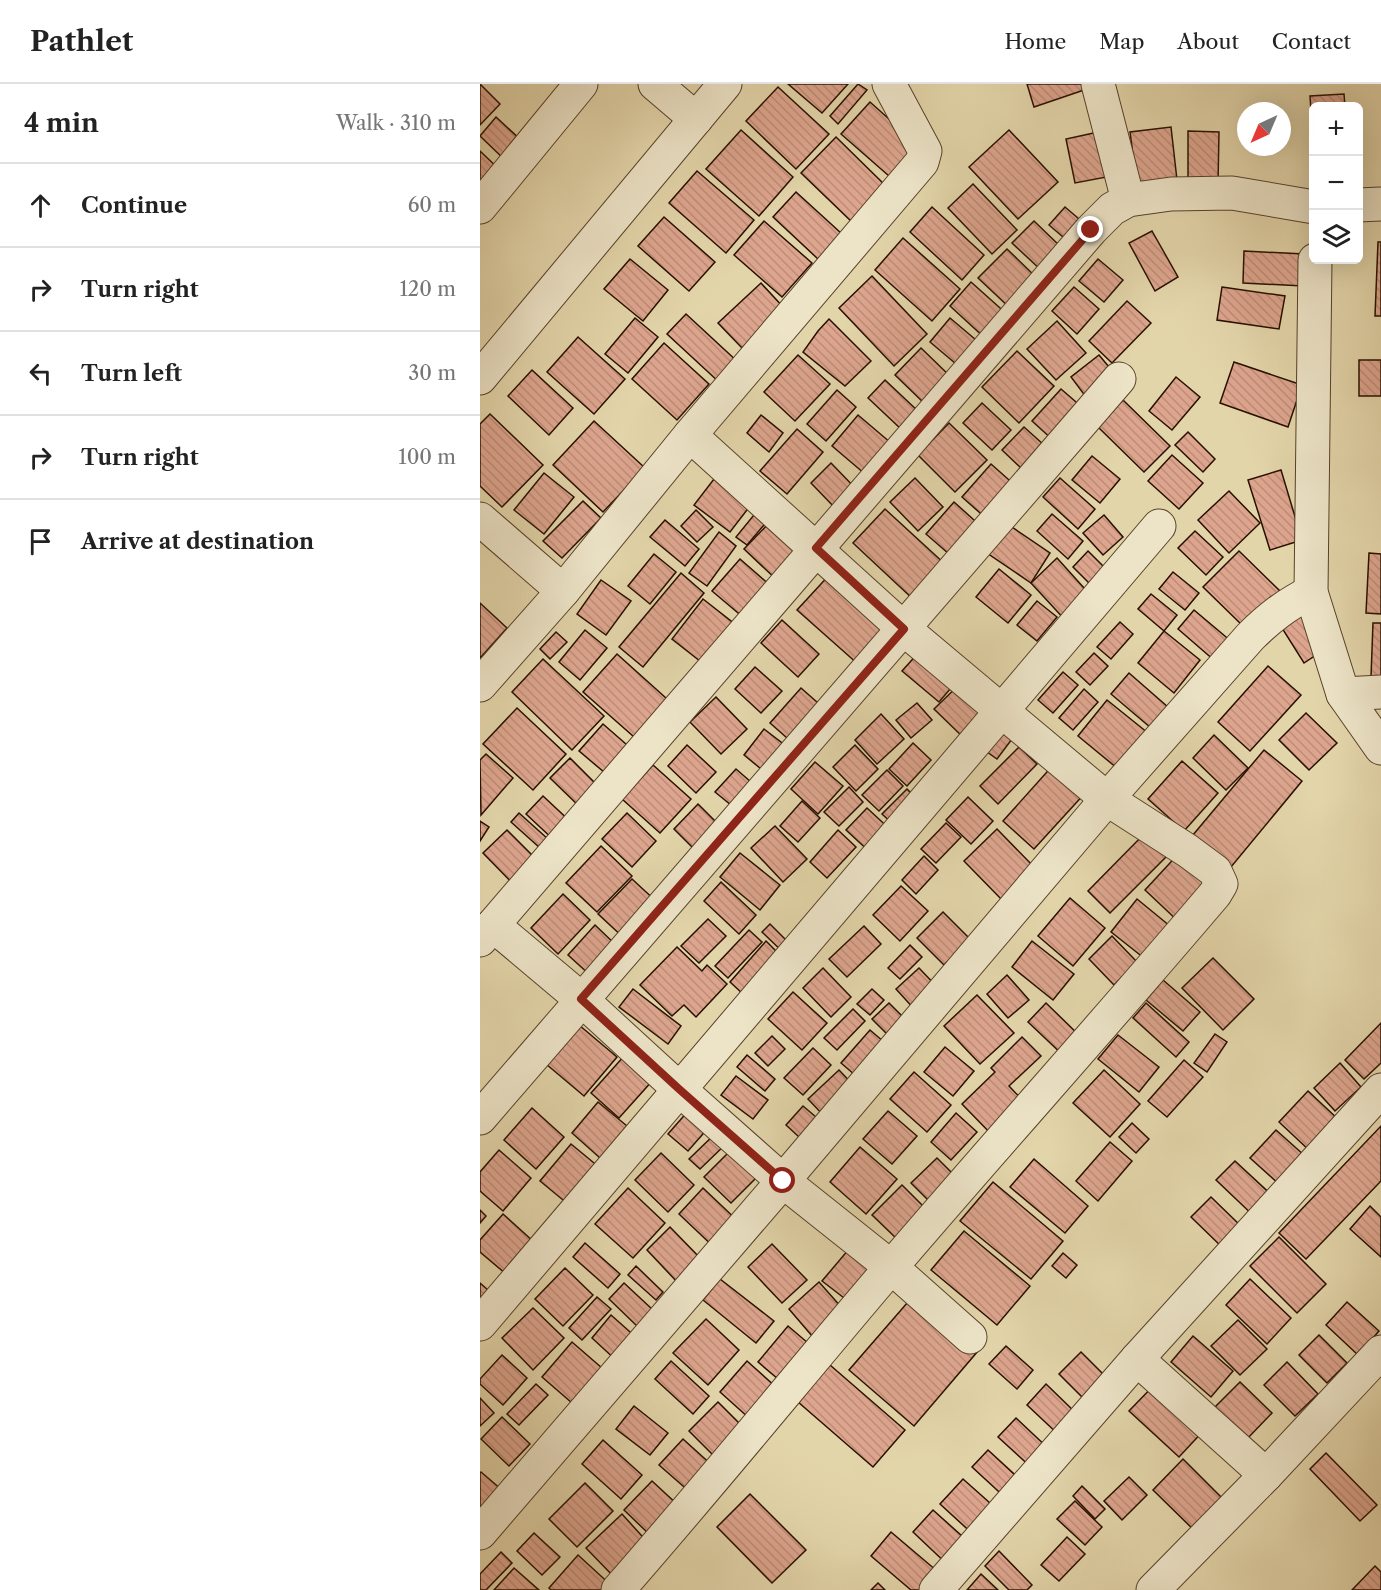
<!DOCTYPE html>
<meta charset="utf-8">
<style>
:root{--surface:#fff;--page:#f6f6f6;--text:#222;--muted:#767676;--line:#e0e0e0}
body{margin:0;font-family:"Libre Caslon Text",serif;background:var(--page);color:var(--text)}
.controls{position:absolute;right:18px;top:18px;display:grid;overflow:hidden;border-radius:9px;box-shadow:0 6px 24px #0002}
.controls button{width:54px;height:54px;display:grid;place-items:center;padding:0;border:0;border-bottom:2px solid var(--line);background:var(--surface);color:var(--text);font:30px sans-serif}
.compass{position:absolute;left:757px;top:18px;width:54px;height:54px;border-radius:50%;background:var(--surface);box-shadow:0 6px 24px #0002;rotate:224deg}
.stop{position:absolute;width:18px;height:18px;margin:-14px;border:4px solid #8f2418;border-radius:50%;background:#fff}
.stop.end{background:#8f2418;border-color:#fff;box-shadow:0 2px 6px #0008}
.list{margin:0;padding:0;list-style:none}
h2{display:flex;justify-content:space-between;align-items:center;height:78px;margin:0;padding:0 24px;font-size:26px}
h2 small{font-size:20px;font-weight:400;color:var(--muted)}
.list li{display:grid;grid-template-columns:39px 1fr auto;gap:18px;align-items:center;box-sizing:border-box;height:84px;padding:0 24px;border-top:2px solid var(--line)}
.list b{display:block;font-size:22px;white-space:nowrap}
.list em{font-size:20px;font-style:normal;color:var(--muted)}
.icon{flex:none;width:33px;height:33px;fill:none;stroke:currentColor;stroke-width:2;stroke-linecap:round;stroke-linejoin:round}
.map{position:relative;flex:none;width:901px;height:1506px;overflow:hidden}
header{display:flex;align-items:center;gap:36px;box-sizing:border-box;height:84px;padding:0 30px;background:var(--surface);border-bottom:2px solid var(--line)}
header strong{font-size:28px}
nav{display:flex;gap:33px;margin-inline-start:auto;font-size:21px}
main{display:flex}
aside{flex:1;background:var(--surface)}
.map>svg:first-child{display:block}
.building{fill:url(#building-back-hatch);stroke:#281000;stroke-width:1.5}
.lines{fill:none;stroke-linecap:round;stroke-linejoin:round}
.minor-casing{stroke:#57412a;stroke-width:35}
.minor{stroke:#ede4c8;stroke-width:33}
.route{stroke:#8f2418;stroke-width:8}
</style>
<header>
<strong>Pathlet</strong>
<nav><a>Home</a><a>Map</a><a>About</a><a>Contact</a></nav>
</header>
<main>
<aside>
<h2>4 min<small>Walk · 310 m</small></h2>
<ul class="list">
<li><svg class="icon" aria-label="ahead" viewBox="0 0 24 24"><path d="M12 20V5M6 11l6-6 6 6"/></svg><div><b>Continue</b></div><em>60 m</em></li>
<li><svg class="icon" aria-label="right" viewBox="0 0 24 24"><path d="M7 20v-9h11M14 6l5 5-5 5"/></svg><div><b>Turn right</b></div><em>120 m</em></li>
<li><svg class="icon" aria-label="left" viewBox="0 0 24 24"><path d="M17 20v-9H6M10 6l-5 5 5 5"/></svg><div><b>Turn left</b></div><em>30 m</em></li>
<li><svg class="icon" aria-label="right" viewBox="0 0 24 24"><path d="M7 20v-9h11M14 6l5 5-5 5"/></svg><div><b>Turn right</b></div><em>100 m</em></li>
<li><svg class="icon" aria-label="arrive" viewBox="0 0 24 24"><path d="M6 21V4h12l-3 4 3 4H6"/></svg><div><b>Arrive at destination</b></div></li>
</ul>
</aside>
<div class="map">
<svg width="901" height="1506" viewBox="0 0 901 1506">
<defs>
<pattern id="building-back-hatch" width="6" height="6" patternUnits="userSpaceOnUse" patternTransform="scale(1.5)"><rect width="6" height="6" fill="#dda58e"/><path d="M-1 5l2 2M0 0l6 6M5-1l2 2" fill="none" stroke="#be8d79"/></pattern>
</defs>
<rect width="100%" height="100%" fill="#e3d5aa"/>
<filter id="stains"><feTurbulence type="fractalNoise" baseFrequency=".00333" numOctaves="4"/><feColorMatrix values="0 0 0 0 .2 0 0 0 0 .09 0 0 0 0 .02 0 0 0 .5 -.17"/></filter>
<radialGradient id="worn" r=".72"><stop offset=".6" stop-color="#630" stop-opacity="0"/><stop offset="1" stop-color="#630" stop-opacity=".3"/></radialGradient>
<g class="building">
<polygon points="0,0 20,20 0,41"/>
<polygon points="308,0 368,0 342,29"/>
<polygon points="378,0 387,6 358,40 350,32"/>
<polygon points="547,0 605,0 607,5 554,23"/>
<polygon points="298,3 349,50 316,85 266,37"/>
<polygon points="864,10 865,22 834,22 834,73 830,12"/>
<polygon points="390,18 437,60 409,92 361,50"/>
<polygon points="16,33 43,58 26,77 0,52"/>
<polygon points="691,43 697,96 657,101 650,48"/>
<polygon points="261,46 313,93 279,132 226,85"/>
<polygon points="529,46 578,98 538,135 489,83"/>
<polygon points="623,47 632,92 595,99 586,55"/>
<polygon points="708,47 739,48 738,100 708,100"/>
<polygon points="356,53 409,105 374,140 321,89"/>
<polygon points="0,67 22,88 0,113"/>
<polygon points="217,87 274,136 246,169 189,119"/>
<polygon points="493,100 537,146 512,170 468,124"/>
<polygon points="316,108 362,150 338,175 293,133"/>
<polygon points="452,123 504,171 482,196 430,148"/>
<polygon points="585,123 605,140 590,159 569,141"/>
<polygon points="184,133 235,178 209,207 158,162"/>
<polygon points="284,137 332,179 302,213 254,171"/>
<polygon points="554,137 583,165 562,187 532,159"/>
<polygon points="672,147 698,193 675,207 649,159"/>
<polygon points="423,154 480,205 452,237 395,186"/>
<polygon points="898,158 901,158 901,232 895,232"/>
<polygon points="527,165 559,196 531,225 498,194"/>
<polygon points="764,167 824,170 823,202 763,199"/>
<polygon points="150,175 188,206 163,237 124,205"/>
<polygon points="618,175 643,196 624,218 599,197"/>
<polygon points="392,192 447,250 414,282 359,224"/>
<polygon points="491,198 529,232 507,256 470,222"/>
<polygon points="281,199 304,224 262,264 238,239"/>
<polygon points="594,203 619,225 597,250 572,227"/>
<polygon points="742,203 805,212 799,245 737,236"/>
<polygon points="647,217 671,239 632,279 609,257"/>
<polygon points="206,230 259,279 240,299 187,250"/>
<polygon points="155,234 178,253 148,289 125,270"/>
<polygon points="470,234 502,261 482,285 450,258"/>
<polygon points="349,235 391,277 365,302 323,268 338,247"/>
<polygon points="577,237 606,269 576,296 547,265"/>
<polygon points="98,253 145,295 114,330 67,288"/>
<polygon points="184,259 229,300 197,336 152,295"/>
<polygon points="441,264 472,294 446,321 415,291"/>
<polygon points="537,267 574,302 539,339 502,303"/>
<polygon points="318,271 350,300 315,337 284,308"/>
<polygon points="619,271 638,294 609,317 591,293"/>
<rect x="879" y="276" width="22" height="36"/>
<polygon points="754,278 822,301 808,343 740,319"/>
<polygon points="52,286 93,324 69,351 28,312"/>
<polygon points="696,293 720,313 692,346 669,327"/>
<polygon points="405,296 439,328 422,346 388,314"/>
<polygon points="581,305 603,324 574,357 552,337"/>
<polygon points="357,306 376,323 346,357 327,340"/>
<polygon points="643,316 690,362 664,388 617,342"/>
<polygon points="502,319 531,346 512,366 483,339"/>
<polygon points="10,330 63,381 22,423 0,402 0,340"/>
<polygon points="281,331 303,349 289,368 267,349"/>
<polygon points="378,331 411,359 385,390 352,362"/>
<polygon points="114,337 165,384 123,428 73,381"/>
<polygon points="469,339 507,376 475,408 438,371"/>
<polygon points="544,343 564,361 542,385 522,366"/>
<polygon points="317,345 343,368 307,410 280,387"/>
<polygon points="708,348 735,375 723,388 695,361"/>
<polygon points="692,371 723,399 699,425 668,397"/>
<polygon points="612,372 640,395 620,419 592,396"/>
<polygon points="351,379 378,407 357,426 331,399"/>
<polygon points="511,380 537,403 508,436 482,413"/>
<polygon points="801,386 822,456 790,466 768,396"/>
<polygon points="64,389 94,413 64,450 34,426"/>
<polygon points="435,394 463,423 438,447 410,418"/>
<polygon points="580,394 615,425 598,445 563,413"/>
<polygon points="234,395 270,422 250,448 214,421"/>
<polygon points="749,407 780,439 749,469 718,436"/>
<polygon points="103,417 121,434 82,474 63,457"/>
<polygon points="474,418 504,445 477,477 446,450"/>
<polygon points="405,425 466,481 434,516 373,459"/>
<polygon points="216,426 233,443 217,458 201,442"/>
<polygon points="278,426 289,435 267,461 256,453"/>
<polygon points="572,430 603,457 588,475 557,447"/>
<polygon points="624,431 643,453 623,471 603,449"/>
<polygon points="185,436 219,465 205,482 170,453"/>
<polygon points="290,438 324,472 299,498 264,465"/>
<polygon points="526,439 570,469 551,499 507,469"/>
<polygon points="715,447 743,473 726,491 698,464"/>
<polygon points="239,448 256,462 227,502 209,489"/>
<polygon points="608,467 630,489 615,505 593,483"/>
<polygon points="759,467 800,507 764,543 723,503"/>
<polygon points="889,469 901,470 901,530 886,529"/>
<polygon points="174,470 196,488 170,520 148,502"/>
<polygon points="577,474 613,514 587,538 551,499"/>
<polygon points="260,475 291,502 264,534 232,507"/>
<polygon points="519,485 551,511 528,539 496,513"/>
<polygon points="352,488 413,543 379,581 317,526"/>
<polygon points="693,488 719,509 705,526 679,505"/>
<polygon points="201,489 224,509 163,583 139,563"/>
<polygon points="121,496 151,517 126,551 97,530"/>
<polygon points="671,510 697,531 684,547 658,525"/>
<polygon points="223,515 256,541 225,581 192,555"/>
<polygon points="557,517 577,533 557,557 537,541"/>
<polygon points="0,519 27,544 0,574"/>
<polygon points="714,526 752,558 735,577 698,545"/>
<polygon points="823,531 845,565 824,579 802,544"/>
<polygon points="302,536 339,570 318,593 281,559"/>
<polygon points="640,538 653,550 631,575 617,563"/>
<polygon points="893,539 901,539 901,593 891,593"/>
<polygon points="105,546 127,564 100,596 79,578"/>
<polygon points="684,547 720,576 694,609 658,579"/>
<polygon points="76,548 87,558 70,575 60,565"/>
<polygon points="440,567 476,598 459,618 422,587"/>
<polygon points="614,569 628,582 610,601 596,588"/>
<polygon points="137,570 196,623 162,660 103,608"/>
<polygon points="63,575 124,632 92,666 32,608"/>
<polygon points="788,582 821,611 770,667 738,638"/>
<polygon points="275,583 302,607 281,629 255,605"/>
<polygon points="583,588 598,601 573,629 558,616"/>
<polygon points="649,589 688,623 671,644 631,610"/>
<polygon points="483,597 515,630 487,657 454,625"/>
<polygon points="321,604 346,626 315,661 290,639"/>
<polygon points="604,605 618,618 593,646 579,634"/>
<polygon points="236,613 267,645 241,670 210,638"/>
<polygon points="627,616 673,653 643,689 598,652"/>
<polygon points="437,619 452,636 431,654 416,636"/>
<polygon points="37,624 86,670 53,706 3,660"/>
<polygon points="826,629 857,659 829,686 799,656"/>
<polygon points="401,630 424,655 397,680 375,656"/>
<polygon points="523,636 538,647 517,675 503,665"/>
<polygon points="123,640 154,667 131,694 99,667"/>
<polygon points="284,645 306,662 286,689 264,671"/>
<polygon points="734,651 768,684 746,706 713,674"/>
<polygon points="433,659 451,676 427,702 409,685"/>
<polygon points="207,661 236,688 216,709 188,682"/>
<polygon points="375,661 398,685 376,707 353,683"/>
<polygon points="539,663 557,680 518,720 500,702"/>
<polygon points="784,666 822,697 751,783 713,751"/>
<polygon points="6,670 33,694 1,731 0,676"/>
<polygon points="90,674 121,705 102,725 70,694"/>
<polygon points="702,677 738,709 704,747 668,715"/>
<polygon points="335,678 363,702 338,730 311,705"/>
<polygon points="575,679 606,708 554,765 523,737"/>
<polygon points="173,681 211,715 180,749 142,715"/>
<polygon points="256,685 271,698 251,721 235,708"/>
<polygon points="407,686 423,702 399,727 382,711"/>
<polygon points="369,703 383,718 359,742 344,728"/>
<polygon points="427,705 439,717 415,742 402,730"/>
<polygon points="63,712 93,740 76,758 46,730"/>
<polygon points="488,713 513,737 491,760 466,736"/>
<polygon points="322,717 340,734 318,758 300,742"/>
<polygon points="218,720 238,740 213,764 194,745"/>
<polygon points="387,724 414,749 393,771 366,746"/>
<polygon points="39,729 78,764 70,773 31,738"/>
<polygon points="147,729 176,757 152,783 122,755"/>
<polygon points="0,737 9,743 0,757"/>
<polygon points="466,739 481,753 456,779 441,765"/>
<polygon points="295,742 327,775 303,798 271,764"/>
<polygon points="517,745 555,784 522,816 484,777"/>
<polygon points="27,746 61,780 37,804 3,769"/>
<polygon points="358,746 376,763 347,794 330,778"/>
<polygon points="666,748 688,771 630,829 608,807"/>
<polygon points="121,762 152,792 117,828 86,799"/>
<polygon points="701,767 736,801 700,839 665,806"/>
<polygon points="260,769 300,801 280,826 240,793"/>
<polygon points="444,772 458,786 436,810 422,796"/>
<polygon points="152,795 178,819 145,855 118,830"/>
<polygon points="241,798 276,831 259,850 224,817"/>
<polygon points="421,802 448,827 420,857 393,831"/>
<polygon points="83,810 110,836 78,870 51,844"/>
<polygon points="590,814 625,844 593,882 558,852"/>
<polygon points="657,815 690,842 664,874 631,848"/>
<polygon points="463,828 490,855 464,881 437,854"/>
<polygon points="228,835 246,852 219,879 201,862"/>
<polygon points="290,840 314,864 307,872 282,848"/>
<polygon points="115,841 138,863 111,892 88,871"/>
<polygon points="384,842 401,860 367,893 349,875"/>
<polygon points="269,846 282,858 248,894 235,882"/>
<polygon points="632,852 657,878 634,901 609,875"/>
<polygon points="286,857 299,870 263,910 250,898"/>
<polygon points="552,857 594,890 573,916 532,883"/>
<polygon points="430,861 442,873 420,895 408,884"/>
<polygon points="197,863 222,887 227,881 247,900 216,933 204,921 192,932 160,901"/>
<polygon points="733,874 774,915 743,946 702,904"/>
<polygon points="343,884 371,913 351,933 323,904"/>
<polygon points="439,884 459,905 436,927 416,905"/>
<polygon points="527,891 549,916 528,934 507,910"/>
<polygon points="683,896 720,928 703,947 666,916"/>
<polygon points="153,905 201,942 188,960 139,923"/>
<polygon points="392,905 404,916 390,931 377,920"/>
<polygon points="313,908 347,939 322,966 288,935"/>
<polygon points="497,911 534,949 500,980 464,942"/>
<polygon points="409,919 433,943 416,959 392,935"/>
<polygon points="566,919 604,956 586,974 548,938"/>
<polygon points="666,919 709,958 696,973 653,934"/>
<polygon points="373,925 385,937 357,966 344,954"/>
<polygon points="901,939 901,979 884,995 865,976"/>
<polygon points="99,941 137,973 104,1012 66,980"/>
<polygon points="390,946 404,958 375,991 361,979"/>
<polygon points="735,950 747,958 727,988 714,979"/>
<polygon points="638,951 679,983 659,1008 618,975"/>
<polygon points="292,952 305,965 288,982 275,969"/>
<polygon points="542,953 561,972 529,1002 547,1021 514,1053 482,1020 515,988 511,984"/>
<polygon points="465,963 494,987 473,1012 444,988"/>
<polygon points="333,964 351,981 323,1011 304,994"/>
<polygon points="145,971 173,996 139,1034 111,1009"/>
<polygon points="267,971 295,995 285,1007 257,983"/>
<polygon points="704,976 723,993 687,1033 668,1017"/>
<polygon points="860,979 881,1003 855,1027 834,1004"/>
<polygon points="359,986 376,1004 345,1033 328,1015"/>
<polygon points="624,986 660,1020 630,1053 593,1019"/>
<polygon points="434,988 471,1021 447,1048 410,1015"/>
<polygon points="256,992 288,1016 273,1035 241,1011"/>
<polygon points="828,1007 860,1037 831,1068 799,1038"/>
<polygon points="118,1018 147,1042 120,1074 92,1049"/>
<polygon points="323,1022 336,1033 319,1053 306,1041"/>
<polygon points="52,1024 84,1053 56,1085 24,1056"/>
<polygon points="209,1026 229,1043 208,1067 188,1050"/>
<polygon points="408,1027 437,1052 412,1080 383,1055"/>
<polygon points="476,1029 497,1048 471,1076 451,1058"/>
<polygon points="652,1039 669,1055 656,1069 639,1053"/>
<polygon points="901,1042 901,1097 826,1175 799,1149"/>
<polygon points="796,1046 825,1072 799,1100 770,1074"/>
<polygon points="238,1047 248,1058 220,1085 209,1075"/>
<polygon points="630,1058 652,1077 618,1117 596,1097"/>
<polygon points="91,1060 125,1088 94,1125 60,1097"/>
<polygon points="254,1063 281,1089 251,1119 224,1093"/>
<polygon points="380,1063 417,1095 386,1130 350,1098"/>
<polygon points="19,1066 51,1094 23,1127 0,1107 0,1088"/>
<polygon points="181,1069 214,1101 188,1128 155,1096"/>
<polygon points="457,1074 476,1093 451,1119 431,1099"/>
<polygon points="554,1075 608,1122 585,1149 530,1103"/>
<polygon points="755,1077 797,1116 778,1136 736,1096"/>
<polygon points="513,1098 583,1157 551,1195 480,1137"/>
<polygon points="422,1101 447,1126 418,1156 392,1131"/>
<polygon points="148,1104 185,1139 153,1174 115,1140"/>
<polygon points="223,1104 262,1141 238,1167 199,1130"/>
<polygon points="731,1113 764,1145 745,1166 711,1133"/>
<polygon points="890,1122 901,1133 901,1173 870,1145"/>
<polygon points="0,1126 6,1132 0,1139"/>
<polygon points="23,1130 54,1158 26,1190 0,1168 0,1156"/>
<polygon points="190,1143 223,1177 199,1200 167,1166"/>
<polygon points="484,1147 550,1202 517,1241 451,1186"/>
<polygon points="799,1153 846,1200 817,1229 770,1182"/>
<polygon points="105,1159 140,1190 128,1204 93,1173"/>
<polygon points="292,1160 327,1196 302,1219 268,1183"/>
<polygon points="369,1165 394,1186 368,1217 342,1197"/>
<polygon points="583,1169 597,1181 586,1194 572,1182"/>
<polygon points="156,1182 183,1208 176,1216 148,1191"/>
<polygon points="85,1184 113,1211 83,1242 55,1215"/>
<polygon points="240,1195 294,1237 276,1259 223,1216"/>
<polygon points="770,1195 811,1234 787,1260 746,1221"/>
<polygon points="339,1198 362,1224 332,1252 309,1225"/>
<polygon points="0,1199 8,1206 0,1216"/>
<polygon points="144,1199 173,1226 157,1242 129,1215"/>
<polygon points="434,1211 498,1267 434,1342 369,1286"/>
<polygon points="117,1213 131,1225 102,1256 89,1244"/>
<polygon points="867,1218 899,1247 878,1271 846,1241"/>
<polygon points="53,1224 84,1254 53,1286 22,1254"/>
<polygon points="131,1231 158,1255 138,1278 112,1254"/>
<polygon points="226,1235 259,1266 228,1301 193,1269"/>
<polygon points="758,1236 787,1265 760,1291 731,1262"/>
<polygon points="308,1242 328,1259 298,1295 278,1278"/>
<polygon points="839,1251 867,1279 847,1299 819,1271"/>
<polygon points="713,1252 753,1287 731,1313 691,1278"/>
<polygon points="92,1258 122,1284 92,1319 62,1293"/>
<polygon points="526,1262 553,1286 537,1305 509,1280"/>
<polygon points="601,1268 625,1292 603,1314 579,1290"/>
<polygon points="22,1271 47,1294 23,1321 0,1300 0,1295"/>
<polygon points="191,1277 229,1312 213,1330 175,1295"/>
<polygon points="267,1277 296,1303 269,1334 240,1308"/>
<polygon points="807,1278 838,1310 815,1332 784,1301"/>
<polygon points="350,1281 425,1346 393,1383 318,1318"/>
<polygon points="677,1298 726,1344 699,1373 649,1327"/>
<polygon points="760,1298 792,1329 767,1355 735,1323"/>
<polygon points="56,1300 68,1311 39,1341 27,1330"/>
<polygon points="566,1300 599,1332 580,1352 547,1321"/>
<polygon points="0,1314 14,1329 0,1342"/>
<polygon points="238,1318 263,1343 234,1372 209,1347"/>
<polygon points="154,1322 188,1349 170,1371 136,1345"/>
<polygon points="22,1333 50,1360 29,1382 1,1355"/>
<polygon points="536,1334 570,1366 553,1385 518,1353"/>
<polygon points="203,1355 234,1383 211,1409 179,1381"/>
<polygon points="123,1356 162,1391 141,1415 102,1380"/>
<polygon points="508,1366 546,1401 530,1418 492,1383"/>
<polygon points="846,1369 897,1421 880,1437 830,1385"/>
<polygon points="703,1375 750,1422 720,1452 673,1406"/>
<polygon points="1,1388 22,1406 0,1432 0,1389"/>
<polygon points="649,1393 667,1411 642,1436 624,1417"/>
<polygon points="483,1395 519,1427 496,1453 460,1420"/>
<polygon points="172,1397 199,1422 170,1451 144,1426"/>
<polygon points="105,1399 133,1427 97,1463 69,1435"/>
<polygon points="602,1402 625,1425 615,1435 593,1412"/>
<polygon points="270,1410 326,1466 292,1499 237,1443"/>
<polygon points="595,1417 622,1443 605,1461 577,1435"/>
<polygon points="453,1426 492,1461 471,1484 433,1448"/>
<polygon points="142,1430 170,1461 135,1494 106,1464"/>
<polygon points="411,1448 457,1487 440,1506 431,1506 391,1472"/>
<polygon points="54,1449 80,1473 62,1491 37,1467"/>
<polygon points="587,1453 605,1470 579,1497 561,1481"/>
<polygon points="519,1467 552,1501 547,1506 529,1506 505,1482"/>
<polygon points="21,1468 32,1479 6,1506 0,1506 0,1490"/>
<polygon points="98,1471 133,1503 131,1506 71,1506 69,1504"/>
<polygon points="895,1482 901,1488 901,1506 872,1506"/>
<polygon points="34,1484 59,1506 14,1506"/>
<polygon points="501,1490 518,1506 487,1506"/>
<polygon points="398,1499 405,1506 391,1506"/>
</g>
<g class="lines">
<g class="minor-casing">
<g id="minor">
<polyline points="175,0 216,35"/>
<polyline points="618,0 648,116"/>
<polyline points="878,121 901,120"/>
<polyline points="0,123 101,0"/>
<polyline points="835,176 831,508 863,610 901,664"/>
<polyline points="0,294 245,0"/>
<polyline points="0,435 83,507"/>
<polyline points="0,601 83,507 210,351 442,78 445,67 409,0"/>
<polyline points="863,610 901,608"/>
<polyline points="13,841 101,915 199,1005 303,1097 411,1183 490,1253"/>
<polyline points="0,856 611,146 632,125 648,116 691,110 752,109 834,123"/>
<polyline points="0,1034 639,295"/>
<polyline points="0,1240 679,442"/>
<polyline points="657,1275 786,1391"/>
<path d="M 0,1449 L 303,1097 L 627,715 L 770,553 C 790,533 806,521 831,508"/>
<path d="M 138,1506 C 231,1400 320,1290 412,1182 C 519,1057 629,935 735,810 L 741,800 L 735,787 L 708,767 L 627,715 L 424,545 L 210,351"/>
<polyline points="456,1506 657,1275 901,1006"/>
<polyline points="673,1506 786,1391 901,1268"/>
</g>
</g>
<use href="#minor" class="minor"/>
</g>
<g class="lines">
<polyline class="route" points="303,1097 199,1005 101,915 424,545 336,464 611,146"/>
</g>
<rect width="100%" height="100%" filter="url(#stains)"/>
<rect width="100%" height="100%" fill="url(#worn)"/>
</svg>
<div class="controls">
<button>+</button>
<button>−</button>
<button><svg class="icon" aria-label="layers" viewBox="0 0 24 24"><path d="M12 4l9 5-9 5-9-5zM3 14l9 5 9-5"/></svg></button>
</div>
<svg class="compass" viewBox="-18 -18 36 36"><path d="M0-13l5 13h-10z" fill="#e53935"/><path d="M0 13l5-13h-10z" fill="#767676"/></svg>
<div class="stop" style="left:303px;top:1097px"></div>
<div class="stop end" style="left:611px;top:146px"></div>
</div>
</main>
